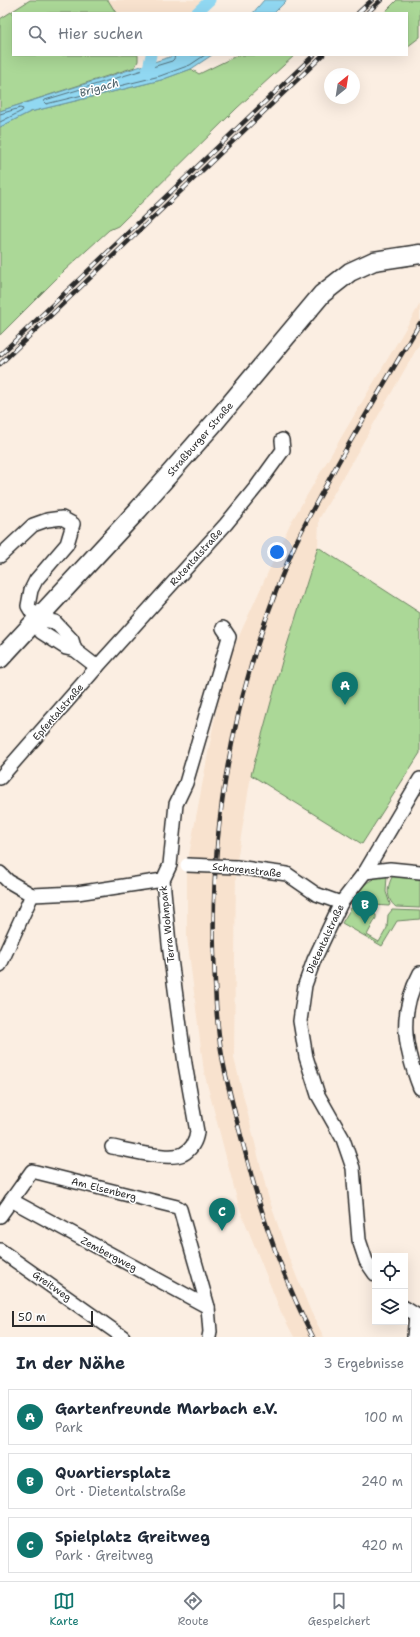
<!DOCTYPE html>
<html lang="de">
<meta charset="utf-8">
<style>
:root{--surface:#fff;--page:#f6f6f7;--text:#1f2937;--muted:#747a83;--line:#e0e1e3;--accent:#0f766e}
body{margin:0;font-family:"Shantell Sans",sans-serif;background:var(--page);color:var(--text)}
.controls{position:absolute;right:12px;bottom:12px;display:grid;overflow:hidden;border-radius:0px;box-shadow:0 4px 16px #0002}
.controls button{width:36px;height:36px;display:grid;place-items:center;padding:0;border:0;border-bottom:1px solid var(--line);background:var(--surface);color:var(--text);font:20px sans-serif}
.compass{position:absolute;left:324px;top:68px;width:36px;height:36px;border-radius:50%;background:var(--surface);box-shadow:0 4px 16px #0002;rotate:30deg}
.scale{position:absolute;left:12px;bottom:10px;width:81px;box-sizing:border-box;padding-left:4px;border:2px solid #2b2b2b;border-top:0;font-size:11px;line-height:14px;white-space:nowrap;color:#2b2b2b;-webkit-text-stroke:3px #fff;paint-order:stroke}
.you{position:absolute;left:277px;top:552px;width:14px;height:14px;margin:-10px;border:3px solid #fff;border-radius:50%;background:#1a73e8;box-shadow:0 0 0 6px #1a73e833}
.badge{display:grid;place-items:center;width:26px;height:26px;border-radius:50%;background:var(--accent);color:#fff;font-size:13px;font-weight:700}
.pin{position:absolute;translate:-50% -33px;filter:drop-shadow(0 1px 2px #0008)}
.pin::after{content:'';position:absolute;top:21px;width:14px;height:12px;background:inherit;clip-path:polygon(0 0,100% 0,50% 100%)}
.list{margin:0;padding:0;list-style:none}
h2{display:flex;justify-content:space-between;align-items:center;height:52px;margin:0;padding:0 16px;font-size:17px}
h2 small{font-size:13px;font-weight:400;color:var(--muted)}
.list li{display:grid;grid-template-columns:26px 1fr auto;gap:12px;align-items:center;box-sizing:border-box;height:56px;margin:0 8px 8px;padding:0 8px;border:1px solid var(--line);border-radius:0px}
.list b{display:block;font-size:15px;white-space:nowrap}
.list p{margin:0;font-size:13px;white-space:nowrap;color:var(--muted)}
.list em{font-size:13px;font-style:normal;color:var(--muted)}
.icon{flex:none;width:22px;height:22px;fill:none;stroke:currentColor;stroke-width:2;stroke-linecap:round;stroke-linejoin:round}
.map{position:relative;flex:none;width:420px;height:1337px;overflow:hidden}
.search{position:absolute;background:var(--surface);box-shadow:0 4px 16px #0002;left:12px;right:12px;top:12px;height:44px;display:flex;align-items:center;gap:10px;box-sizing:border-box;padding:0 14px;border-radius:0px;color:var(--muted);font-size:15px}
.sheet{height:244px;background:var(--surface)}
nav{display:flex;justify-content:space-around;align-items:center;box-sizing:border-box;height:56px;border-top:1px solid var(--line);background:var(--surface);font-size:11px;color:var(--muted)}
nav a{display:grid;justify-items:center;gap:2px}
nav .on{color:var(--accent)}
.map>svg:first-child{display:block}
.built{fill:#f8e2ce}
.green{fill:#abd897;stroke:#6b8261}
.water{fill:#91d8f2;stroke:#6893a2}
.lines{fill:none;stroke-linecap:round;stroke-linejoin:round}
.shore{stroke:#54707b;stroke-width:1}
.canal{stroke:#91d8f2;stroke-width:11}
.minor-casing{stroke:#2b2b2b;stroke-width:16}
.secondary-casing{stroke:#2b2b2b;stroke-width:21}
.minor{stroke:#fff;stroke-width:13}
.secondary{stroke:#fff;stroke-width:18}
.rail-casing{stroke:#2b2b2b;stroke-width:4.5}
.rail{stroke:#fff;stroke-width:3;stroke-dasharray:9;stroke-linecap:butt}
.minor-bridge-casing{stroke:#2b2b2b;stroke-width:16;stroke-linecap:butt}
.minor-bridge{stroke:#fff;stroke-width:13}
.labels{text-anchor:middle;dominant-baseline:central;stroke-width:3;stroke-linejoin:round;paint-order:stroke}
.street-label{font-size:10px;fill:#2b2b2b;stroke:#fff}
.water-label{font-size:11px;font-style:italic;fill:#4a5f67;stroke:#fff}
</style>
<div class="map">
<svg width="420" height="1337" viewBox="0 0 420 1337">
<rect width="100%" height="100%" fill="#fbeee2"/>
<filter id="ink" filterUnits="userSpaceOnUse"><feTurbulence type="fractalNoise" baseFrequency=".025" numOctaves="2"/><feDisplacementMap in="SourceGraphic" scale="8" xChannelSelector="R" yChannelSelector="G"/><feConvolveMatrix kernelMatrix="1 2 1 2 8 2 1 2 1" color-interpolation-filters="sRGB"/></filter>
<g filter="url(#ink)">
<g class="built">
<polygon points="108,0 214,0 200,13 116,13"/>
<polygon points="420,304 420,343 319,519 318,547 283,658 251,775 236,867 234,1058 268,1196 289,1258 311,1312 324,1337 294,1337 281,1312 239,1207 204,1072 187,937 187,865 224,669 290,524"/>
</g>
<g class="green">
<polygon points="30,0 108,0 116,13 13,13 13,55 138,55 138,61 135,67 0,111 0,19"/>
<polygon points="397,0 420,0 420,37 407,47 407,13 384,13"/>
<polygon points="238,55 295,55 237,108 118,226 109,230 65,270 0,335 0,127 30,112 161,80 191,69 199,74"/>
<polygon points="318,547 420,613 420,753 362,844 251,775 283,658"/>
<path d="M 394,874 L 420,878 L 420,908 L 396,907 C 385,899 387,884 394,874 Z"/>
<path d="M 382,875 L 387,875 L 386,892 L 390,904 L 389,906 L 355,904 L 349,900 C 359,888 367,881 382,875 Z"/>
<polygon points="351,908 368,908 367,909 376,915 376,918 367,935 379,942 387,928 388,915 392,910 420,911 420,919 397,921 382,946 342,923"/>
</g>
<g class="water">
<polygon points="264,0 287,0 274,13 253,13"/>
<polygon points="176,55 212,55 191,69 161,80 30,112 0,127 0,111"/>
</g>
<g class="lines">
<g class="shore">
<polyline points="175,55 174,59 172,61 45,100 44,102 46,104 160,76 190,65 205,55"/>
<polyline points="0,114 20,108 23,109 22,111 0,122"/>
</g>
<g class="canal">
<polyline points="196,13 210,0"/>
<polyline points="147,73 151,55"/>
</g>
<g class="minor-casing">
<g id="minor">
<polyline points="0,556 33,525 47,520 62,518 73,524 67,544 36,580 31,590 28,606 36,619 41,632 66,648 75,650 97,667"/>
<polyline points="36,619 55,622 72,640 75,650"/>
<polyline points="0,778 97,667 226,524 257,486 283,450 282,440"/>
<polyline points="236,867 287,874 316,894 341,903"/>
<polyline points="365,872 390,869 420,872"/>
<polyline points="0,873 8,881 32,895 77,893 163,880"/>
<polyline points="0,965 32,895"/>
<path d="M 420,973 C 398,1014 404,1047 420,1088"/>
<path d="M 112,1147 C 128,1150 168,1161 183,1154 C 191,1150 196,1141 197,1132 L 185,1064 L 169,944 L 163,880 L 170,865 L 176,804 L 186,783 L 229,637 L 223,628"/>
<polyline points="11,1200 208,1307"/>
<polyline points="0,1216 32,1171 177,1207 180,1209 208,1307 210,1332 209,1337"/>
<polyline points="0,1250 123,1337"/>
<polyline points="375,1274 366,1261 359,1240 353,1168 343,1139 318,1095 306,1057 300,1021 305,985 314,960 341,903 365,872 420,779"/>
<polyline points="405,1308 416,1315"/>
<polyline points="414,1337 416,1315"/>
</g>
</g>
<g class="secondary-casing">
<polyline id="secondary" points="0,659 138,510 215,422 322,294 350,272 374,261 420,254"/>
</g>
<use href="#minor" class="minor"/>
<use href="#secondary" class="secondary"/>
<g class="rail-casing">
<g id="rail">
<polyline points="358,13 372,0"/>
<polyline points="367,13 381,0"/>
<polyline points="0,355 314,55"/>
<polyline points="0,364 323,55"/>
<path d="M 313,1337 C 283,1278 262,1219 246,1155 C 237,1122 228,1089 222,1056 C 216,1022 215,987 214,953 C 210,814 238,677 293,549 C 306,520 323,491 338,463 C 365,416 392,370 420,323"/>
</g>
</g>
<use href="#rail" class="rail"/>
<g class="minor-bridge-casing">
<polyline id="minor-bridge" points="187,865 236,867"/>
</g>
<use href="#minor-bridge" class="minor-bridge"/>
</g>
</g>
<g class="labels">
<g class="street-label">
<text transform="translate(200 439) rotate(-49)">Straßburger Straße</text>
<text transform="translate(196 557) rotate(-48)">Rutentalstraße</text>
<text transform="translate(58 712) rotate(-49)">Epfentalstraße</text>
<text transform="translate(247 870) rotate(6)">Schorenstraße</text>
<text transform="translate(167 924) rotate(-96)">Terra Wohnpark</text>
<text transform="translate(325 939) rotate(-65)">Dietentalstraße</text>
<text transform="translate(104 1189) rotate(14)">Am Elsenberg</text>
<text transform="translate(109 1254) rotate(28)">Zembergweg</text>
<text transform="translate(52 1286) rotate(35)">Greitweg</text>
</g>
<g class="water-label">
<text transform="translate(99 88) rotate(-16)">Brigach</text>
</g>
</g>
</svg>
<div class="controls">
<button><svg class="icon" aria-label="locate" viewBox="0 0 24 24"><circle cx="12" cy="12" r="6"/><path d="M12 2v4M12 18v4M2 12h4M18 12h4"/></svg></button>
<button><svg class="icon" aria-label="layers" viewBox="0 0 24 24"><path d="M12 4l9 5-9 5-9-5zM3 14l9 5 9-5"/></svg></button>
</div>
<svg class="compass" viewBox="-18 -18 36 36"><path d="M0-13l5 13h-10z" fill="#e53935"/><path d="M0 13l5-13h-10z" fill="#747a83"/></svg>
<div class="scale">50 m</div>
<div class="you"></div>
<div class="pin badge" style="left:345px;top:705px">A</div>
<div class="pin badge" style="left:365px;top:924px">B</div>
<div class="pin badge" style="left:222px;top:1231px">C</div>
<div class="search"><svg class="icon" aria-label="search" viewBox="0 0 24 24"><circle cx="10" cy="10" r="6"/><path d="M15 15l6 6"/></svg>Hier suchen</div>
</div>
<section class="sheet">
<h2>In der Nähe<small>3 Ergebnisse</small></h2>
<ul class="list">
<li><span class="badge">A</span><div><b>Gartenfreunde Marbach e.V.</b><p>Park</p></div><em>100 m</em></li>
<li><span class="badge">B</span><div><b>Quartiersplatz</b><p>Ort · Dietentalstraße</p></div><em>240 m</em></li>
<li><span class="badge">C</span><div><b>Spielplatz Greitweg</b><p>Park · Greitweg</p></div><em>420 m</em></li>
</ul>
</section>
<nav>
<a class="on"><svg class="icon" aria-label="map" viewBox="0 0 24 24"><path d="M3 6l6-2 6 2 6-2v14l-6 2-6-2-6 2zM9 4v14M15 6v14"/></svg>Karte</a>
<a><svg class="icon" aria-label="directions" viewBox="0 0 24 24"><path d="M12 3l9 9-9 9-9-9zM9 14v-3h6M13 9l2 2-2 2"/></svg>Route</a>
<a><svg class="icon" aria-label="saved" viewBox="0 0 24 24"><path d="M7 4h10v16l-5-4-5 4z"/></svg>Gespeichert</a>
</nav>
